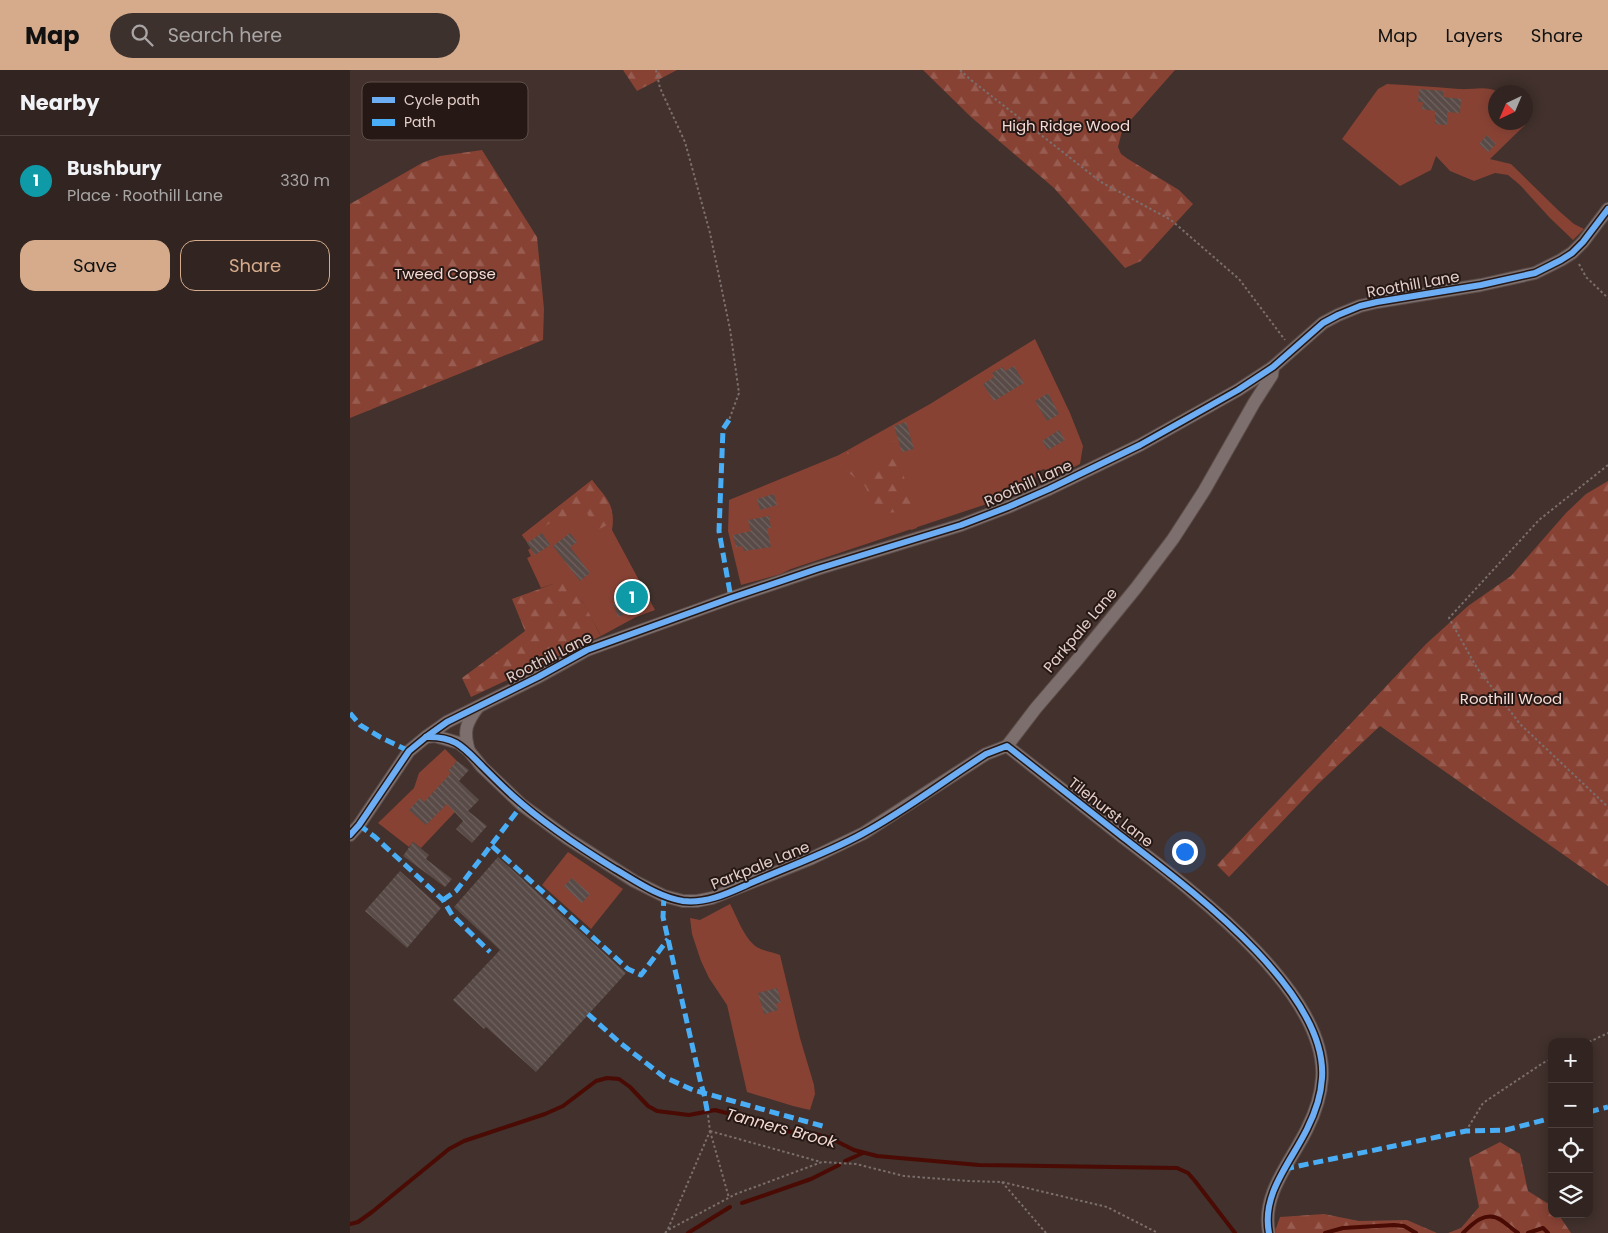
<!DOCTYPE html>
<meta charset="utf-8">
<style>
:root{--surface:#322521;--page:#3d312e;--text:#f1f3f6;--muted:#a8a5a5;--line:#4d423f;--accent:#d6ab8b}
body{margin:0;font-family:Poppins,sans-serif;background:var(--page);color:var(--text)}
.controls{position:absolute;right:15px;bottom:15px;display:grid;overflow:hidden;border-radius:10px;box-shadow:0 2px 12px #0003}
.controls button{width:45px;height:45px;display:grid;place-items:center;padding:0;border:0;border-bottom:1px solid var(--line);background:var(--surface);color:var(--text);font:25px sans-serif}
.compass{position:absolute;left:1138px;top:15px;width:45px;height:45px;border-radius:50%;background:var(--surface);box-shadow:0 2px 12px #0003;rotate:224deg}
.you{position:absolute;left:834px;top:781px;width:18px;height:18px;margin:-12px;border:4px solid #fff;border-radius:50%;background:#1a73e8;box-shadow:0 0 0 8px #1a73e833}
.badge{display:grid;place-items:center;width:32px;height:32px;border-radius:50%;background:var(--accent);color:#fff;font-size:16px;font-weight:700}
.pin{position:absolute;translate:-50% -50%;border:2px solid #fff;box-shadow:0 1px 5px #0006}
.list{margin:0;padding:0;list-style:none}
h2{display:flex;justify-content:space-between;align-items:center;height:65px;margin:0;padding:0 20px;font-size:21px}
h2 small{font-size:16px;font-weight:400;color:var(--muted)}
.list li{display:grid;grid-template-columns:32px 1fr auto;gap:15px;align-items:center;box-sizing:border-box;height:90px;padding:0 20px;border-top:1px solid var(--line)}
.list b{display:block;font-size:19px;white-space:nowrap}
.list p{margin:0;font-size:16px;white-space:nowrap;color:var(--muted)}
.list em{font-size:16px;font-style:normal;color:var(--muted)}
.actions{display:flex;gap:10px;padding:15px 20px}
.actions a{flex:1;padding:11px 0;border:1px solid var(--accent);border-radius:15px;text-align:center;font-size:18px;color:var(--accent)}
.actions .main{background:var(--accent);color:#111}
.icon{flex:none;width:28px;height:28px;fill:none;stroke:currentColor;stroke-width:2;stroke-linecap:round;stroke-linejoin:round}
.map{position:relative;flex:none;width:1258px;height:1163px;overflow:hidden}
header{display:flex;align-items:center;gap:30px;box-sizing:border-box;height:70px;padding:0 25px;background:var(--accent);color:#111}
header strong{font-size:24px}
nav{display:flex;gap:28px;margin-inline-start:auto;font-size:18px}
.search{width:350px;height:45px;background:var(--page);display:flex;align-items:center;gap:12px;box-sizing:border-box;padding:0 18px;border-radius:28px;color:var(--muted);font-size:19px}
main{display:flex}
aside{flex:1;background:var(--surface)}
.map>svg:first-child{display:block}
.green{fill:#874234}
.forest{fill:url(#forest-firs)}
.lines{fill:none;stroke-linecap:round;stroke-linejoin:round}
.stream{stroke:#4a0b04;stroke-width:4}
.building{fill:url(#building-back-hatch)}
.minor-casing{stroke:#5d4d4a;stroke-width:14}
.path{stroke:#7b6e6c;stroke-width:2;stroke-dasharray:2.5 2.5;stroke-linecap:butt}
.minor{stroke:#7d6f6d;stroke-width:12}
.quiet{stroke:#49aef6;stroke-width:5;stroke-dasharray:10 5;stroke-linecap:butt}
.cycleway-casing{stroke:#261815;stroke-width:9}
.cycleway{stroke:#6dadf4;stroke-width:6}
.labels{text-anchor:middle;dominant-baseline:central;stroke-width:4;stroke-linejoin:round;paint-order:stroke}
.park-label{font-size:15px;fill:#f6dbd5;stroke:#261815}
.street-label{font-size:15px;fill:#e4cfca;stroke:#261815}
.water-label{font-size:16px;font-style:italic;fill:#f3d9d2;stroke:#261815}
.key{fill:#261815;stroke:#5f4f4b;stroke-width:1}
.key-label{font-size:14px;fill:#e4cfca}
</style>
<header>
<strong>Map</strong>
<div class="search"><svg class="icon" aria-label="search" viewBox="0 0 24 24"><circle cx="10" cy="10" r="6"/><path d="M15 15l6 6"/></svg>Search here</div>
<nav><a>Map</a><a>Layers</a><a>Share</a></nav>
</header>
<main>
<aside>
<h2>Nearby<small></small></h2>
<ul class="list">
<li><span class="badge" style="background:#0f9aa8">1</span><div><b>Bushbury</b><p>Place · Roothill Lane</p></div><em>330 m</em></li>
</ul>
<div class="actions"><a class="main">Save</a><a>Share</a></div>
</aside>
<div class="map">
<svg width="1258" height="1163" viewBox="0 0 1258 1163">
<defs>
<pattern id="forest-firs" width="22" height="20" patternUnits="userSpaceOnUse" patternTransform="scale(1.25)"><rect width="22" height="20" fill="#874234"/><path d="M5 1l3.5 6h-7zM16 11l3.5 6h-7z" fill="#985c50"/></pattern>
<pattern id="building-back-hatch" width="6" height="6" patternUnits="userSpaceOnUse" patternTransform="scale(1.25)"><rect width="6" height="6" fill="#584a46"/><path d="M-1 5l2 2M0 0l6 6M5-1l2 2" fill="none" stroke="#70635f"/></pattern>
</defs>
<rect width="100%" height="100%" fill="#42312c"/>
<g class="green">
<path d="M 1037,14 C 1061,15 1085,17 1109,19 C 1122,20 1137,15 1148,22 L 1146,22 L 1146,52 L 1173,53 L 1175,55 L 1140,89 L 1161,94 L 1209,141 L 1224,154 L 1234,159 L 1223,170 L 1200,148 L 1170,115 L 1158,105 L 1145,103 L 1124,111 L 1100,101 L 1086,86 L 1081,100 L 1050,116 L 992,69 L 1028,19 Z"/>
<polygon points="685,269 720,343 733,376 730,394 704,407 694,399 686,402 685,416 670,423 441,499 431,504 391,515 378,461 379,430 489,385 580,334"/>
<path d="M 242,410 C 257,430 265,433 262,460 L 305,540 L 286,547 L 251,566 L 232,531 L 203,514 L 191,518 L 177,488 L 181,486 L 178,480 L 181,478 L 172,465 Z"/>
<polygon points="95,679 107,691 99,701 101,703 105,742 71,778 63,772 59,777 28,753 64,718 69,703"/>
<polygon points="218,782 273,819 241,859 192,815"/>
<path d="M 380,834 C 387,847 393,865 404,875 C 411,881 422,882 430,885 L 450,968 L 464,1015 L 465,1024 L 460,1040 L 443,1036 L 397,1022 L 377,935 L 359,908 L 351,891 L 342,864 L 340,848 L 350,850 Z"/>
</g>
<g class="forest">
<polygon points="273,0 327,0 287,21"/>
<polygon points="573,0 825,0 778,53 772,61 768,77 771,84 778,89 829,120 843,134 791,191 775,198 704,118 621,47"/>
<polygon points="132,80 187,167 194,239 193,270 0,348 0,134 72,93 90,86"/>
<polygon points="545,371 567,458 561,460 556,442 527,443 515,416 492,397 489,385 497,381 507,395 521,402 532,392 536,373"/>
<path d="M 242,410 C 257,430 265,433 262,460 L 257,455 L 246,461 L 236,441 L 212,458 L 202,452 L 174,468 L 172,465 Z"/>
<polygon points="1258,411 1258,816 1030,656 967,715 879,807 867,795 1076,574 1118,536 1161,506 1216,443 1236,424"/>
<path d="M 203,514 C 206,514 212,513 215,514 C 230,520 243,552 251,566 L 121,627 L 112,608 L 175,561 L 162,529 Z"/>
<polygon points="1150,1072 1170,1084 1178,1121 1202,1136 1202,1144 1208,1144 1221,1163 1098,1163 1111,1158 1129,1137 1119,1088"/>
<polygon points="974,1144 1009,1151 1057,1150 1087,1163 926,1163 925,1161 930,1147"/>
</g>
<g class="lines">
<g class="stream">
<polyline points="495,1091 513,1083"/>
<polyline points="392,1133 461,1109 489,1095"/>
<polyline points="0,1154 8,1152 22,1142 99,1079 114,1071 195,1044 213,1036 246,1011 257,1008 269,1009 280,1017 298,1036 307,1041 339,1045 365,1040 392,1047 432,1061 461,1063 480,1068 504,1080 527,1086 629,1095 827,1098 838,1103 845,1111 885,1163"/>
<polyline points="338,1163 380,1137"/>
<polyline points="975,1163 993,1158 1044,1155 1054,1156 1066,1163"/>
<path d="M 1113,1163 C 1123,1153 1136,1140 1151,1150 C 1157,1154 1162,1159 1168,1163"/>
<polyline points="1178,1163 1193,1158 1198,1163"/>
</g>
</g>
<g class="building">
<polygon points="1069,19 1094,21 1093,27 1111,29 1110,43 1097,42 1097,55 1085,54 1085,41 1072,39 1073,32 1068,32"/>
<polygon points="1137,65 1146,74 1138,82 1129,74"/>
<polygon points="664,296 674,313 644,331 633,314 644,307 642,303 653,297 655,301"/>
<polygon points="698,323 709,344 697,351 685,331"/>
<polygon points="556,352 564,379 552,382 544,356"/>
<polygon points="709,360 715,370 698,380 692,371"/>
<polygon points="424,424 427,435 410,440 407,429"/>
<polygon points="419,446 421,458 417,458 421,477 394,481 392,476 386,477 383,465 401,461 398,450"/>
<polygon points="192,463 200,475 185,485 177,473"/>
<polygon points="220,463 227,472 220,477 240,503 230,511 203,476"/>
<polygon points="281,509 287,524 290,524 295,536 268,547 263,533 274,528 268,514"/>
<polygon points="107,691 119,700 109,711 129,730 118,741 137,756 122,773 106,759 113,751 97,734 76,755 59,740 70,728 74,732 101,703 98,701"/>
<polygon points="63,772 79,785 76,789 102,809 95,817 53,786"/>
<polygon points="148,787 276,903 186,1002 136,957 134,959 103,930 150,880 104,837"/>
<polygon points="50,801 91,838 57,878 15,841"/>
<polygon points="222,808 240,824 232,833 214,816"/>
<polygon points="427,918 431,932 426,934 428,940 414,944 408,923"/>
</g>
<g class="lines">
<g class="minor-casing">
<g id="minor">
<polyline points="76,667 85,666 109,673 119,681 132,697 172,735 217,768 284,811 314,826 333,831 347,831 362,828 460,789 514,763 636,684 657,676 686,638 728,589 786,518 823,469 854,421 904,333 922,305 923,297"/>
<path d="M 657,676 C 694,705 732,735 770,765 C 833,814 978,919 972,1008 C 971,1026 965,1043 957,1059 C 941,1092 911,1124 919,1163"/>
<path d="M 119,681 C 113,661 116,653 128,637"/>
<polyline points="0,765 9,755 59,681 76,667 97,652 188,607 237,580 381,528 467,499 611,455 658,437 699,419 790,375 888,320 923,297 973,253 988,245 1010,236 1027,232 1131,215 1185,203 1211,190 1222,183 1233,172 1258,139"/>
</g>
</g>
<g class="path">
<polyline points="306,0 310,18 335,72 360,163 380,259 389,323 379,350"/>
<polyline points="610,0 621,10 751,112 821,150 889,209 935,270"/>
<polyline points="1229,194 1236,207 1258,228"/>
<polyline points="1258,395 1189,450 1099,548 1127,598 1170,654 1258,737"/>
<polyline points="1239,972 1258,963"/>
<polyline points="360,1061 471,1092"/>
<polyline points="360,1061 379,1128"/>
<polyline points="1116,1061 1133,1033 1193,993 1202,989"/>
<polyline points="652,1112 696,1163"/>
<polyline points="318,1159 360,1061 358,1045"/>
<polyline points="315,1163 318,1160 386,1124 472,1092 506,1094 554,1106 618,1111 652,1112 757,1137 808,1163"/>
</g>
<use href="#minor" class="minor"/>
<g class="quiet">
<polyline points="379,350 373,359 369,461 381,528"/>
<polyline points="0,643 10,655 30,667 59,681"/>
<polyline points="9,755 25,767 93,830 102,845 140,882"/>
<polyline points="142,776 278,899 291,905 318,869"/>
<polyline points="314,826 313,847 351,1014 354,1024 358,1045"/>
<polyline points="93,830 106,821 172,735"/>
<polyline points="238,944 269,972 314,1007 343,1020 476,1057"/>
<polyline points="1239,1042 1258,1037"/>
<polyline points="934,1099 1116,1061 1156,1060 1202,1048"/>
</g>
<g class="cycleway-casing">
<g id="cycleway">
<path d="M 76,667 C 106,666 114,678 133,697 C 143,707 153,717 163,726 C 194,754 229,777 265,799 C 286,811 308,827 333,831 C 360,834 384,820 408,810 C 443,795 479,782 512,764 C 555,741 595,710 636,684 L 657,676 C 694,705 732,735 770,765 C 833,814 978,919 972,1008 C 971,1026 965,1043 957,1059 C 941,1092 911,1124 919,1163"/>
<polyline points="0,765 9,755 59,681 76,667 97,652 188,607 237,580 381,528 467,499 611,455 658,437 699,419 790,375 888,320 923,297 973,253 988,245 1010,236 1027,232 1131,215 1185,203 1211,190 1222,183 1233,172 1258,139"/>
</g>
</g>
<use href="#cycleway" class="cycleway"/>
</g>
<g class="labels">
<g class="park-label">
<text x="716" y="55">High Ridge Wood</text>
<text x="95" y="203">Tweed Copse</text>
<text x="1161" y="628">Roothill Wood</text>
</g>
<g class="street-label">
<text transform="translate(1063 214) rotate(-10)">Roothill Lane</text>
<text transform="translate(678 413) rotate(-24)">Roothill Lane</text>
<text transform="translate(730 560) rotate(-50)">Parkpale Lane</text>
<text transform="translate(199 587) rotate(-27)">Roothill Lane</text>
<text transform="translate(761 742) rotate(38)">Tilehurst Lane</text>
<text transform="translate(410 795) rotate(-22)">Parkpale Lane</text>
</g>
<g class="water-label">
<text transform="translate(431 1058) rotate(15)">Tanners Brook</text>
</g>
</g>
<rect x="12" y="12" width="166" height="58" rx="8" class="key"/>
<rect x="22" y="27" width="23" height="6" fill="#6dadf4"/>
<rect x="22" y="49" width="23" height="7" fill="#49aef6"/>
<g class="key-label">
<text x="54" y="35">Cycle path</text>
<text x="54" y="57">Path</text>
</g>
</svg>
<div class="controls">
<button>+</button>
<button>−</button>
<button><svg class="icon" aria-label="locate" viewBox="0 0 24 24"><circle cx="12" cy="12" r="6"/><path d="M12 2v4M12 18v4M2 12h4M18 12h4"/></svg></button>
<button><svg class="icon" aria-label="layers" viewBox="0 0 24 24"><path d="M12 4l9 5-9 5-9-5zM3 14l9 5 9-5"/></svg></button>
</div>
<svg class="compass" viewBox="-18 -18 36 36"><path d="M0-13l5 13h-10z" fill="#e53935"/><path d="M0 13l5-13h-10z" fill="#a8a5a5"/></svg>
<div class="you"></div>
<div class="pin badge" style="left:282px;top:527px;background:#0f9aa8">1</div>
</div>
</main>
